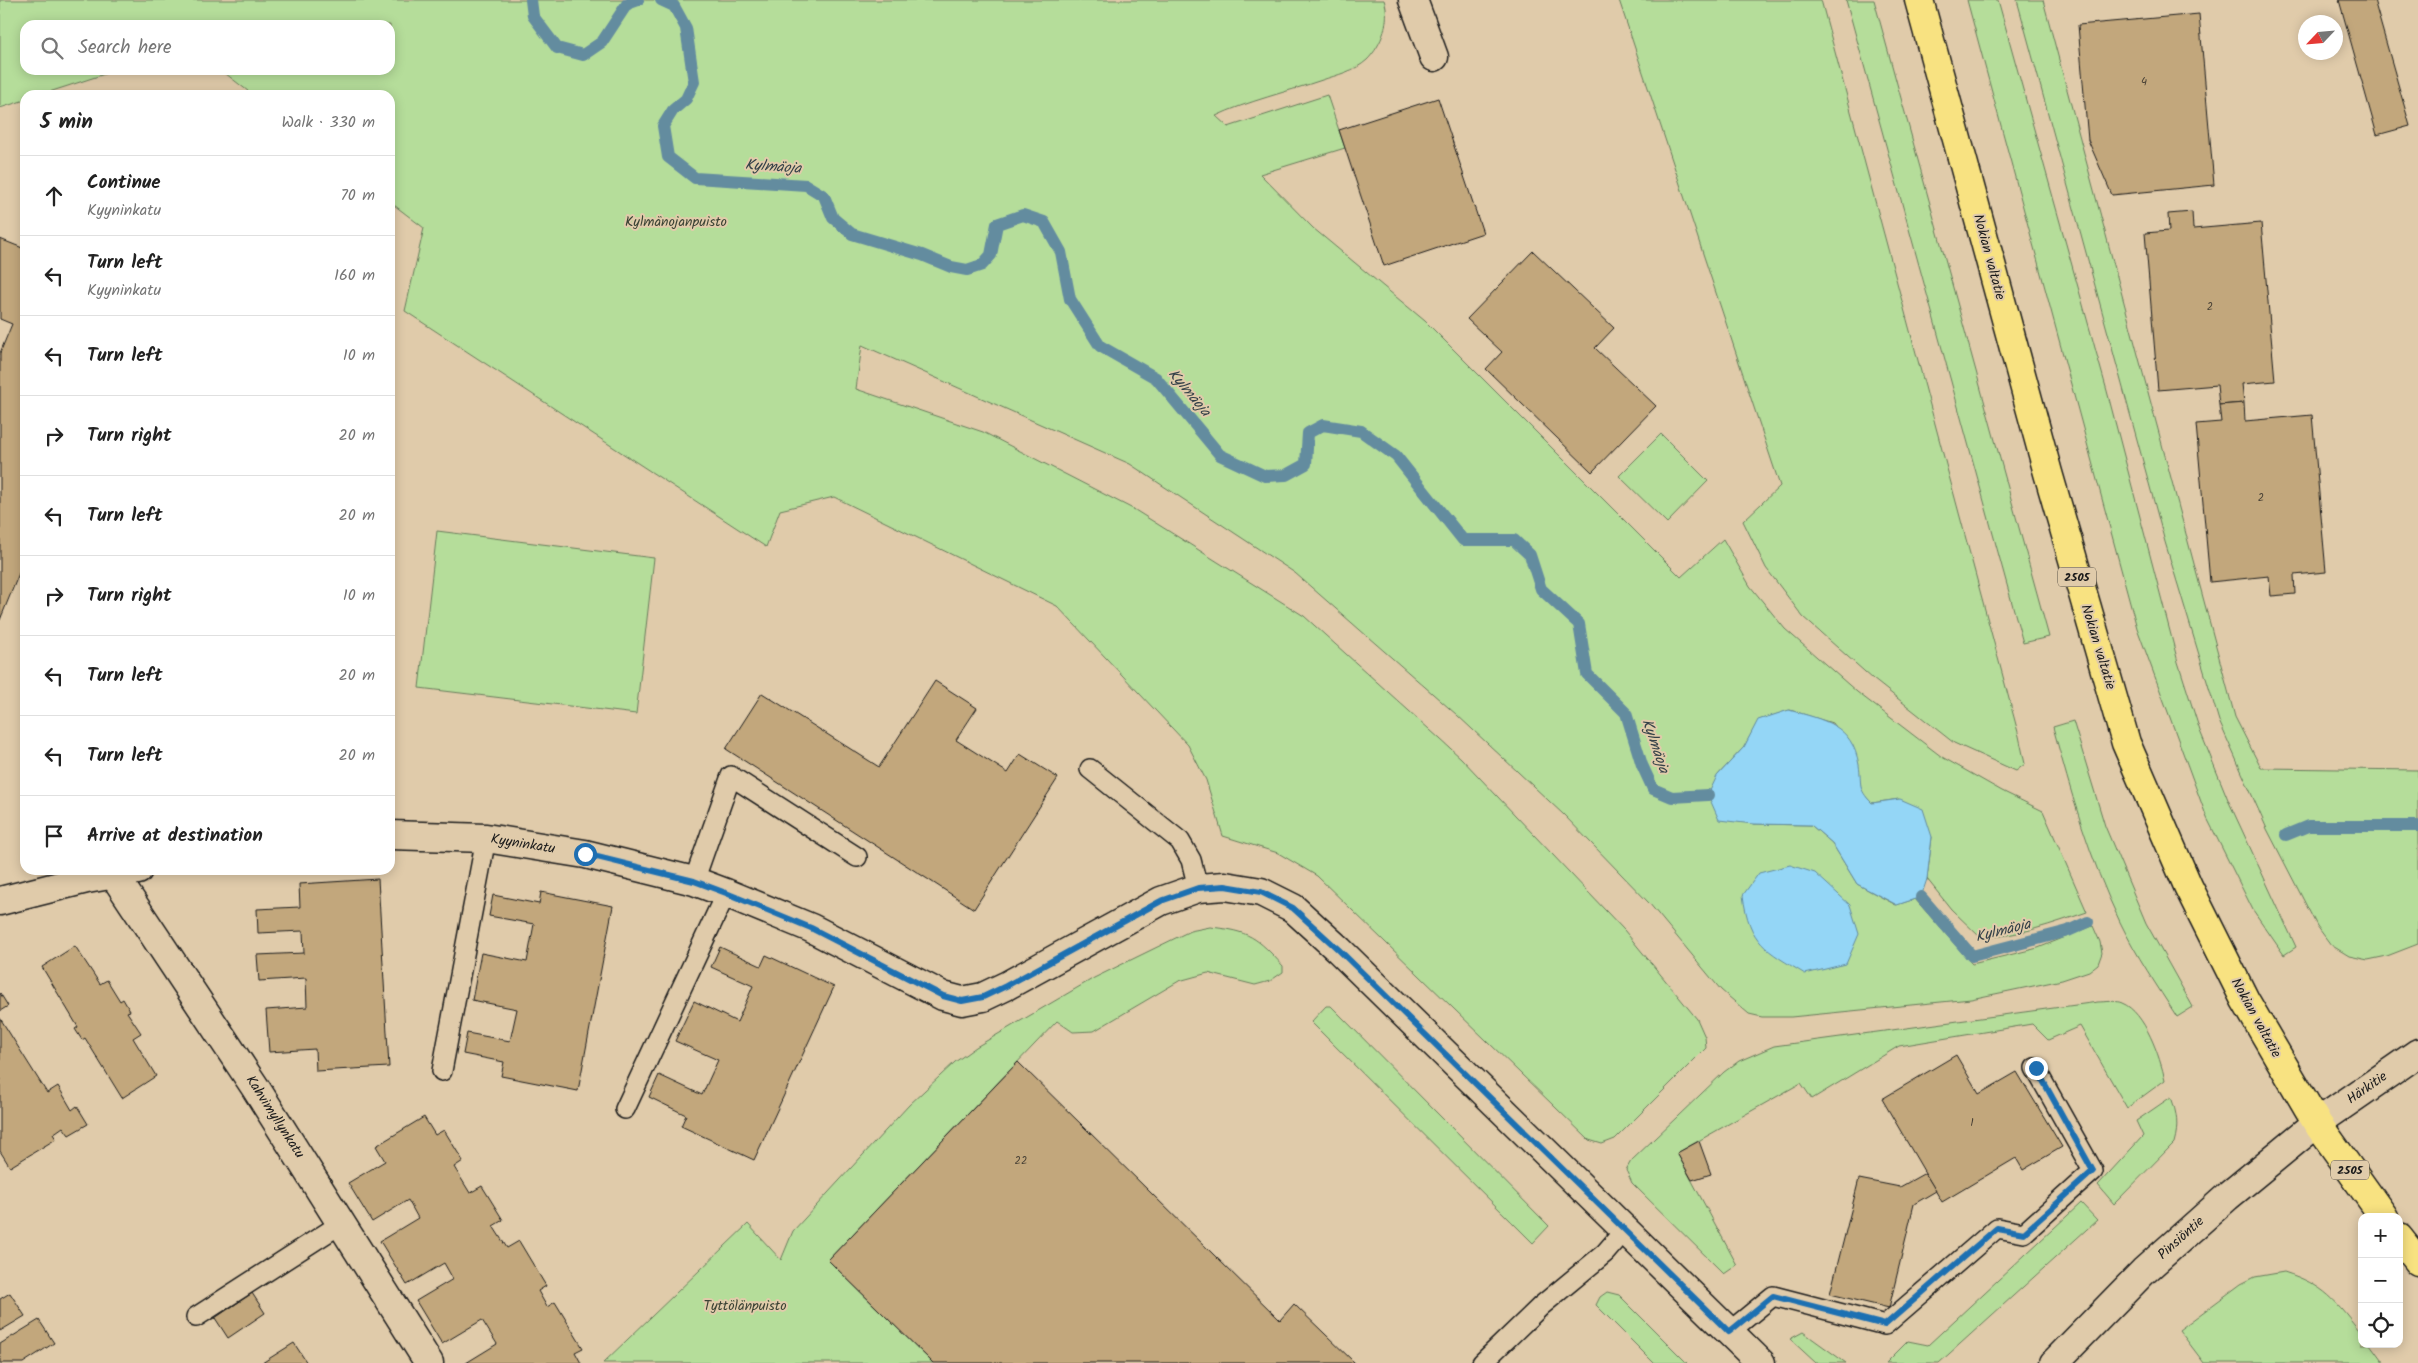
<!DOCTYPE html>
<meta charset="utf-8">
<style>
:root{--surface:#fff;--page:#f2f2f2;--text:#222;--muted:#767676;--line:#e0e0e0}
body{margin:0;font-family:Kalam,sans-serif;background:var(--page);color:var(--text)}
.controls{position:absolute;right:15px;bottom:15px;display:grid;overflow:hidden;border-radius:10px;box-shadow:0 2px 12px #0003}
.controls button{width:45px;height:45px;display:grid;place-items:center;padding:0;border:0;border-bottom:1px solid var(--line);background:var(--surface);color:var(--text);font:25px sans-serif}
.compass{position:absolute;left:2298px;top:15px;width:45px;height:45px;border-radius:50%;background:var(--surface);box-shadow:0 2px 12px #0003;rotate:244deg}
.stop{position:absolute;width:15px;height:15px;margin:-11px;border:4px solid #1f6fb2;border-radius:50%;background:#fff}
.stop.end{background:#1f6fb2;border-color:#fff;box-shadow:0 1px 5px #0008}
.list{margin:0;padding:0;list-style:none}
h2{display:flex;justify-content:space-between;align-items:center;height:65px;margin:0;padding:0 20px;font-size:21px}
h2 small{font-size:16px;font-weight:400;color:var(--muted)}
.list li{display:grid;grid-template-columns:32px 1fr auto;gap:15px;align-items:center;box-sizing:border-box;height:80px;padding:0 20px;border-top:1px solid var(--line)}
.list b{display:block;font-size:19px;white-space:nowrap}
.list p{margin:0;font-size:16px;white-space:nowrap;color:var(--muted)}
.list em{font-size:16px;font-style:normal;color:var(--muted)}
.icon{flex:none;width:28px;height:28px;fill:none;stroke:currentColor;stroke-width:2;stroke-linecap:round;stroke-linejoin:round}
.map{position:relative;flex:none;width:2418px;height:1363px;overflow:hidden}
.search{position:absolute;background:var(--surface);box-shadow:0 2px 12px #0003;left:20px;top:20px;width:375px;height:55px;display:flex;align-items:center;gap:12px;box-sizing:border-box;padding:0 18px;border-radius:15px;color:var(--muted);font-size:19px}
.panel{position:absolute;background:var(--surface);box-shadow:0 2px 12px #0003;left:20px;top:90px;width:375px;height:785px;border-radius:15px}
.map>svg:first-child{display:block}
.green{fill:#b5dd9a;stroke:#687c5b}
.water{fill:#94d6f6;stroke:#648c9f}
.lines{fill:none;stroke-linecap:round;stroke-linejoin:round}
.stream{stroke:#648c9f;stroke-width:12}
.building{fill:#c2a77c;stroke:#1c1c1c}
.service-casing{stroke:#1c1c1c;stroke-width:22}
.minor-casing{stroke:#1c1c1c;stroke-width:31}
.tertiary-casing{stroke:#1c1c1c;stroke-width:31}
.secondary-casing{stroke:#1c1c1c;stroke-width:31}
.primary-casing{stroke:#1c1c1c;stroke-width:31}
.service{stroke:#e0cbaa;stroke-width:19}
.minor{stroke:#e0cbaa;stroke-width:28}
.tertiary{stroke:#e0cbaa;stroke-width:28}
.secondary{stroke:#e0cbaa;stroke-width:28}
.primary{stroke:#f8e281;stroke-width:28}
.route{stroke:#1f6fb2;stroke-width:6}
.labels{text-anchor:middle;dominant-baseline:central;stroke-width:4;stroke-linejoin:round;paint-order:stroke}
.number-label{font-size:11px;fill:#463f34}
.shield{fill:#e0cbaa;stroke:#575047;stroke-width:1}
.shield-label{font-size:12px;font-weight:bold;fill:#1c1c1c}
.park-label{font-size:14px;fill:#3b4335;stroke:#e0cbaa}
.street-label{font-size:14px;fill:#1c1c1c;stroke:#e0cbaa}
.water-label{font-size:15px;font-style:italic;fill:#344148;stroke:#e0cbaa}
</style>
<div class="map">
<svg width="2418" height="1363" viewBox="0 0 2418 1363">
<rect width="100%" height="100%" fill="#e0cbaa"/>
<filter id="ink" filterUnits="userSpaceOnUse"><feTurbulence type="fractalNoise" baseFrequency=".02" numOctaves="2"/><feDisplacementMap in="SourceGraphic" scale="10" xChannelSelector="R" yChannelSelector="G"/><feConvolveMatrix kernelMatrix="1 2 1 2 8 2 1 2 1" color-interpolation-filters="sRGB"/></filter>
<g filter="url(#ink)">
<g class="green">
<path d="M 0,0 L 1384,0 C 1391,20 1382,45 1367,60 C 1355,71 1337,75 1322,80 C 1290,91 1245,102 1216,116 L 1228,127 L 1327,95 L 1345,148 L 1260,174 L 1313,228 L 1425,321 L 1681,577 L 1723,539 L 1750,586 L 1785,629 L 1857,692 L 1942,757 L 2002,791 L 2043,811 L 2087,912 C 2052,924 2019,936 1981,938 L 1951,909 L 1927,879 L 1932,837 L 1899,799 L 1872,803 L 1861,792 L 1858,764 L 1832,723 L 1790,710 L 1759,720 L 1744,747 L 1717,776 L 1753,824 L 1811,825 L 1832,843 L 1857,884 L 1896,905 L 1915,899 L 1972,964 L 2038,948 L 2093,926 L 2100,942 L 2102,953 L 2098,964 L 2089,971 L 2062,980 L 1971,999 L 1791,1017 L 1762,1017 L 1749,1014 L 1721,990 L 1649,903 L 1564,815 L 1457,715 L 1295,573 L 1130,464 L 862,345 L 856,389 L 983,432 L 1135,510 L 1304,616 L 1461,758 L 1624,930 L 1697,1019 L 1705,1037 L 1706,1048 L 1615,1139 L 1602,1144 L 1589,1140 L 1317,876 L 1278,853 L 1223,836 L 1206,780 L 1188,745 L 1057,606 L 834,497 L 780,510 L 766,547 L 405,311 L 424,228 L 390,202 L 390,95 L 253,95 L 221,70 L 390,70 L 390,25 L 25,25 L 25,70 L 117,70 L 40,95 L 25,95 L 25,100 L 0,108 Z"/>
<polygon points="1619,0 1821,0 2019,736 2025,764 2016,771 1954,743 1873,679 1803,617 1766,568 1743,521 1780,486"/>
<polygon points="1846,0 1874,0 2049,637 2023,643"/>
<polygon points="1967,0 1998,0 2107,391 2178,662 2200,731 2229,802 2296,947 2284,955 2253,910 2207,818 2137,628"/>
<polygon points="2017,0 2043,0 2235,717 2261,768 2418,770 2418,944 2387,956 2368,960 2349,956 2331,945 2317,926 2267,829 2219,721 2165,542"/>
<polygon points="1661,434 1708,481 1667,523 1619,476"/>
<polygon points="437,531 654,558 636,714 419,688"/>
<path d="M 2073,721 L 2105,826 L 2146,923 L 2193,1007 L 2177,1017 C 2157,986 2136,955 2120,922 C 2090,860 2071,793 2053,727 Z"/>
<path d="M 1210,927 C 1249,931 1257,937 1283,966 L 1283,972 L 1270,981 L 1255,985 L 1208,973 L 1179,981 L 1094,1031 L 1073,1032 L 1057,1021 L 828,1260 L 933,1363 L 603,1363 L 748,1224 L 781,1260 L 793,1231 L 909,1105 L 955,1062 L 976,1047 L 1094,978 L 1190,931 Z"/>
<path d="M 2098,1002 C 2105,1002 2116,1000 2122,1003 C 2145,1012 2160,1057 2165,1080 L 2127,1108 L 2080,1026 L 2048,1040 L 2032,1024 L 1899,1046 L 1812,1099 L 1801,1083 L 1677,1153 L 1737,1265 L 1724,1274 L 1632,1183 L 1626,1170 L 1631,1161 L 1724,1072 L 1739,1061 L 1774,1046 Z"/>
<polygon points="1326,1006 1331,1006 1549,1226 1533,1243 1311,1022"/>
<path d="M 2171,1097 C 2177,1114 2179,1125 2174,1143 L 2114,1204 L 2098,1185 L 2143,1136 L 2136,1121 Z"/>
<polygon points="2081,1203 2097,1220 1939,1363 1886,1363 1908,1341 1928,1345"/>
<path d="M 2284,1272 C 2325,1285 2336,1301 2362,1334 L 2362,1344 L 2370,1344 L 2384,1363 L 2204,1363 L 2179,1330 L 2241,1284 L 2255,1277 Z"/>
<polygon points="1607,1292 1619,1295 1687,1363 1654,1363 1596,1305 1600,1297"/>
<polygon points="1803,1332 1846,1363 1816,1363 1790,1339"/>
</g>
<g class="water">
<path d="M 1789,710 C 1824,720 1852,724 1859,765 C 1862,785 1857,788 1872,803 L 1900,799 L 1923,809 L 1932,837 L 1927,879 L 1921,897 L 1897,905 L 1857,884 L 1832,843 L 1811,825 L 1753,824 L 1719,820 L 1708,795 L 1717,776 L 1744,747 L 1758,720 Z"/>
<path d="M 1790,865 L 1815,873 L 1850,905 L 1859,934 L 1846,964 L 1805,974 C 1766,950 1749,944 1743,895 L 1759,873 Z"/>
</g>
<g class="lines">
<g class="stream">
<polyline points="531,0 533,16 557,48 583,55 602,42 627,4 638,0"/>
<polyline points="661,0 674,6 686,28 694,82 686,99 673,110 663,126 668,157 695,178 806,185 824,196 833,218 852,234 922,255 951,267 967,270 982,265 991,255 997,224 1023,215 1044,222 1061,252 1070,299 1100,346 1156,378 1220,455 1265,476 1286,475 1306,464 1308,433 1323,425 1361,431 1396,456 1463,540 1514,540 1530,555 1541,589 1579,624 1587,674 1626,713 1642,765 1653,789 1672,797 1708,795"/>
<polyline points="2286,835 2308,826 2418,826"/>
<polyline points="1921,897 1972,956 2068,931 2088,922"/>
</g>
</g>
<g class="building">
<polygon points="2339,0 2374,0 2410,126 2377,135"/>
<polygon points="2199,14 2214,185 2112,195 2088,140 2078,25"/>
<polygon points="1438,98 1483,233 1384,266 1339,130"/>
<polygon points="2192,212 2193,229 2261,223 2275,381 2242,384 2244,403 2219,405 2217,385 2158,390 2145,233 2169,231 2168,214"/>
<polygon points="0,239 25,249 25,568 22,566 0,620 0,353 12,324 0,319"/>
<polygon points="1533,251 1614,328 1595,348 1656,406 1592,472 1486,369 1502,352 1467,319"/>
<polygon points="2244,403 2245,421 2312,415 2326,572 2294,575 2295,594 2271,596 2269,576 2210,582 2196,424 2221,422 2219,405"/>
<polygon points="935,681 977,708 956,740 1008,773 1020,754 1058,778 974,909 726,749 762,693 879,767"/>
<polygon points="378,879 389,1067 316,1071 315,1049 269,1052 266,1010 307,1007 306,978 259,981 257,955 304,953 303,931 258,933 257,909 300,907 299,884"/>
<polygon points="541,892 613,906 578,1091 501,1076 504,1062 463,1054 467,1033 510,1041 517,1009 472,1000 481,953 527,962 534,924 489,916 493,895 539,904"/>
<polygon points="75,946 100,984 107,980 120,1001 123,999 130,1011 127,1012 141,1033 133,1038 156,1076 122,1098 85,1038 82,1040 75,1029 78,1027 42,967"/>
<polygon points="720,947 761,966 766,955 834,987 754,1160 681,1126 686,1115 649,1097 659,1075 702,1095 718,1060 675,1041 694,1001 737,1022 753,986 711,967"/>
<polygon points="0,993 8,1006 0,1011"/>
<polygon points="0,1018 47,1093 58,1086 72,1110 77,1106 88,1124 69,1135 63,1127 53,1134 56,1139 10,1167 0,1151"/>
<polygon points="1956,1055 1979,1094 2017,1072 2062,1147 2023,1170 2016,1158 1942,1202 1882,1099"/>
<polygon points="1018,1062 1280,1320 1294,1304 1355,1363 933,1363 828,1260"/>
<polygon points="424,1117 435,1135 444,1130 463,1161 454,1167 470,1193 482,1186 503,1220 493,1226 507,1248 519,1241 546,1286 538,1291 547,1307 555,1302 583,1348 575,1352 581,1363 466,1363 497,1344 482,1320 442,1344 416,1301 453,1279 444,1263 407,1285 380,1241 418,1218 408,1200 372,1222 348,1183 385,1161 376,1146"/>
<polygon points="1699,1141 1711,1174 1692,1180 1677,1153"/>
<polygon points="1925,1173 1936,1191 1914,1204 1889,1308 1830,1294 1859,1179 1900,1187"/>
<polygon points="10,1293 25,1316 0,1331 0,1299"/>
<polygon points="252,1293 265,1313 228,1338 215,1318"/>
<polygon points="39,1320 54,1343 23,1363 0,1363 0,1344"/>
<polygon points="294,1343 307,1363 262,1363"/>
</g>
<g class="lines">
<g class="service-casing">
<g id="service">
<polyline points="1090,769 1180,841 1191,860 1198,888"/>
<polyline points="694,881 731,776 857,857"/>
<polyline points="442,1071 486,838"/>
<polyline points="625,1109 726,893"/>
<polyline points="196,1317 342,1223"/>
<polyline points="1729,1332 1773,1296 1885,1325 1997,1228 2024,1233 2093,1171 2035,1068"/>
<polyline points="1482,1363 1541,1306 1605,1253 1625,1230"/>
</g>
</g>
<g class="minor-casing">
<g id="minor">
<polyline points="1413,0 1434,57"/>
<polyline points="114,875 255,1087 429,1363"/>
</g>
</g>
<g class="tertiary-casing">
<g id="tertiary">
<polyline points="390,835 486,838 585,854 694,881 726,893 811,928 943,996 962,1001 983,997 1006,986 1161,901 1198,888 1225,886 1261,892 1293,908 1339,950 1761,1363"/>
<polyline points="0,901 87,879 138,870"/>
</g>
</g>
<g class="secondary-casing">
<polyline id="secondary" points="2054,1363 2144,1271 2227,1197 2317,1123 2418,1053"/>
</g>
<g class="primary-casing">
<g id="primary">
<polyline points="1919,0 2048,473 2126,743 2188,886 2245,1000 2317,1123 2384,1217"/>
<polyline points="2399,1238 2418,1262"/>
</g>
</g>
<use href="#service" class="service"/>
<use href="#minor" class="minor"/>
<use href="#tertiary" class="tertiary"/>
<use href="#secondary" class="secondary"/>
<use href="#primary" class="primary"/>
</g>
</g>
<g class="lines" filter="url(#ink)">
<polyline class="route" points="585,854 694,881 726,893 811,928 943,996 962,1001 983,997 1006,986 1161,901 1198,888 1225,886 1261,892 1293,908 1339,950 1729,1332 1773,1296 1885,1325 1997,1228 2024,1233 2093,1171 2036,1068"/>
</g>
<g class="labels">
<g class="number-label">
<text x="2144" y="82">4</text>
<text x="2210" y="307">2</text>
<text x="2261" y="498">2</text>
<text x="1972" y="1123">1</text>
<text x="1021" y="1161">22</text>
</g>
<g class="shield">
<rect x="2058" y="567.5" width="38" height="19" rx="4"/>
<rect x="2331" y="1160.5" width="38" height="19" rx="4"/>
</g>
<g class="shield-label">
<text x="2077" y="577">2505</text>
<text x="2350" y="1170">2505</text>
</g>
<g class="park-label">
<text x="676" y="222">Kylmänojanpuisto</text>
<text x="745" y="1306">Tyttölänpuisto</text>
</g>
<g class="street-label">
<text transform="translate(1989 257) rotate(75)">Nokian valtatie</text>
<text transform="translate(2098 647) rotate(73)">Nokian valtatie</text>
<text transform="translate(523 844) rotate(9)">Kyyninkatu</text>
<text transform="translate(2256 1018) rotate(61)">Nokian valtatie</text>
<text transform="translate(2367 1088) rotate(-35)">Härkitie</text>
<text transform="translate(275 1117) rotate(57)">Kahvimyllynkatu</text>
<text transform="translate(2181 1238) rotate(-42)">Pinsiöntie</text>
</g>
<g class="water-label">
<text transform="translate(773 167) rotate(4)">Kylmäoja</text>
<text transform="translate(1189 393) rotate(50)">Kylmäoja</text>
<text transform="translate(1655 746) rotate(71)">Kylmäoja</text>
<text transform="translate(2003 931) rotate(-14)">Kylmäoja</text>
</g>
</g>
</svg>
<div class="controls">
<button>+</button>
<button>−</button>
<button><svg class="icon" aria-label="locate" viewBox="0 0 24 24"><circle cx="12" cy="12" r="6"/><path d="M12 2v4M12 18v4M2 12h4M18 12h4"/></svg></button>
</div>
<svg class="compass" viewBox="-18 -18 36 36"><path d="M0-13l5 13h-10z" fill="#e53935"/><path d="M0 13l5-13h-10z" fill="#767676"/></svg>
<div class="stop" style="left:585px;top:854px"></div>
<div class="stop end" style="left:2036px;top:1068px"></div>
<div class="search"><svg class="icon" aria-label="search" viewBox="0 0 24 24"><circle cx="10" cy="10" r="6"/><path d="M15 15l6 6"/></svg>Search here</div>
<section class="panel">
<h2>5 min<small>Walk · 330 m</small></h2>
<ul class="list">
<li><svg class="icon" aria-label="ahead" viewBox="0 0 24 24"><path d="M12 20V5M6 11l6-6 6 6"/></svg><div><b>Continue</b><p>Kyyninkatu</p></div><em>70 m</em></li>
<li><svg class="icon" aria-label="left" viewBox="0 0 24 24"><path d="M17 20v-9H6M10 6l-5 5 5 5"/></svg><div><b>Turn left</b><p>Kyyninkatu</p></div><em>160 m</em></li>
<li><svg class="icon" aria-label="left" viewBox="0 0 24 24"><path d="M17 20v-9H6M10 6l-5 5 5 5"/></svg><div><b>Turn left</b></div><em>10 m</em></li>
<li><svg class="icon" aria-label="right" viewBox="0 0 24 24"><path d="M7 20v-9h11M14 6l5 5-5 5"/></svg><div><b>Turn right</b></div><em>20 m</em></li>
<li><svg class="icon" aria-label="left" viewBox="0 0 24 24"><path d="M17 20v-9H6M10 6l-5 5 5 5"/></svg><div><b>Turn left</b></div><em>20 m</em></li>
<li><svg class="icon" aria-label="right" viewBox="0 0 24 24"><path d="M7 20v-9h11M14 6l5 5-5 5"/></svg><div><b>Turn right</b></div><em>10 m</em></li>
<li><svg class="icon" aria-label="left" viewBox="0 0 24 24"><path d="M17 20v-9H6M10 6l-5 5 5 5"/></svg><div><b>Turn left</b></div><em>20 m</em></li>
<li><svg class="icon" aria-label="left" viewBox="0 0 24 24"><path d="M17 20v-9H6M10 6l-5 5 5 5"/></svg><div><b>Turn left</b></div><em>20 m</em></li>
<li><svg class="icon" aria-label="arrive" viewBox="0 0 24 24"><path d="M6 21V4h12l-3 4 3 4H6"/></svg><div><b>Arrive at destination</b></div></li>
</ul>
</section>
</div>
